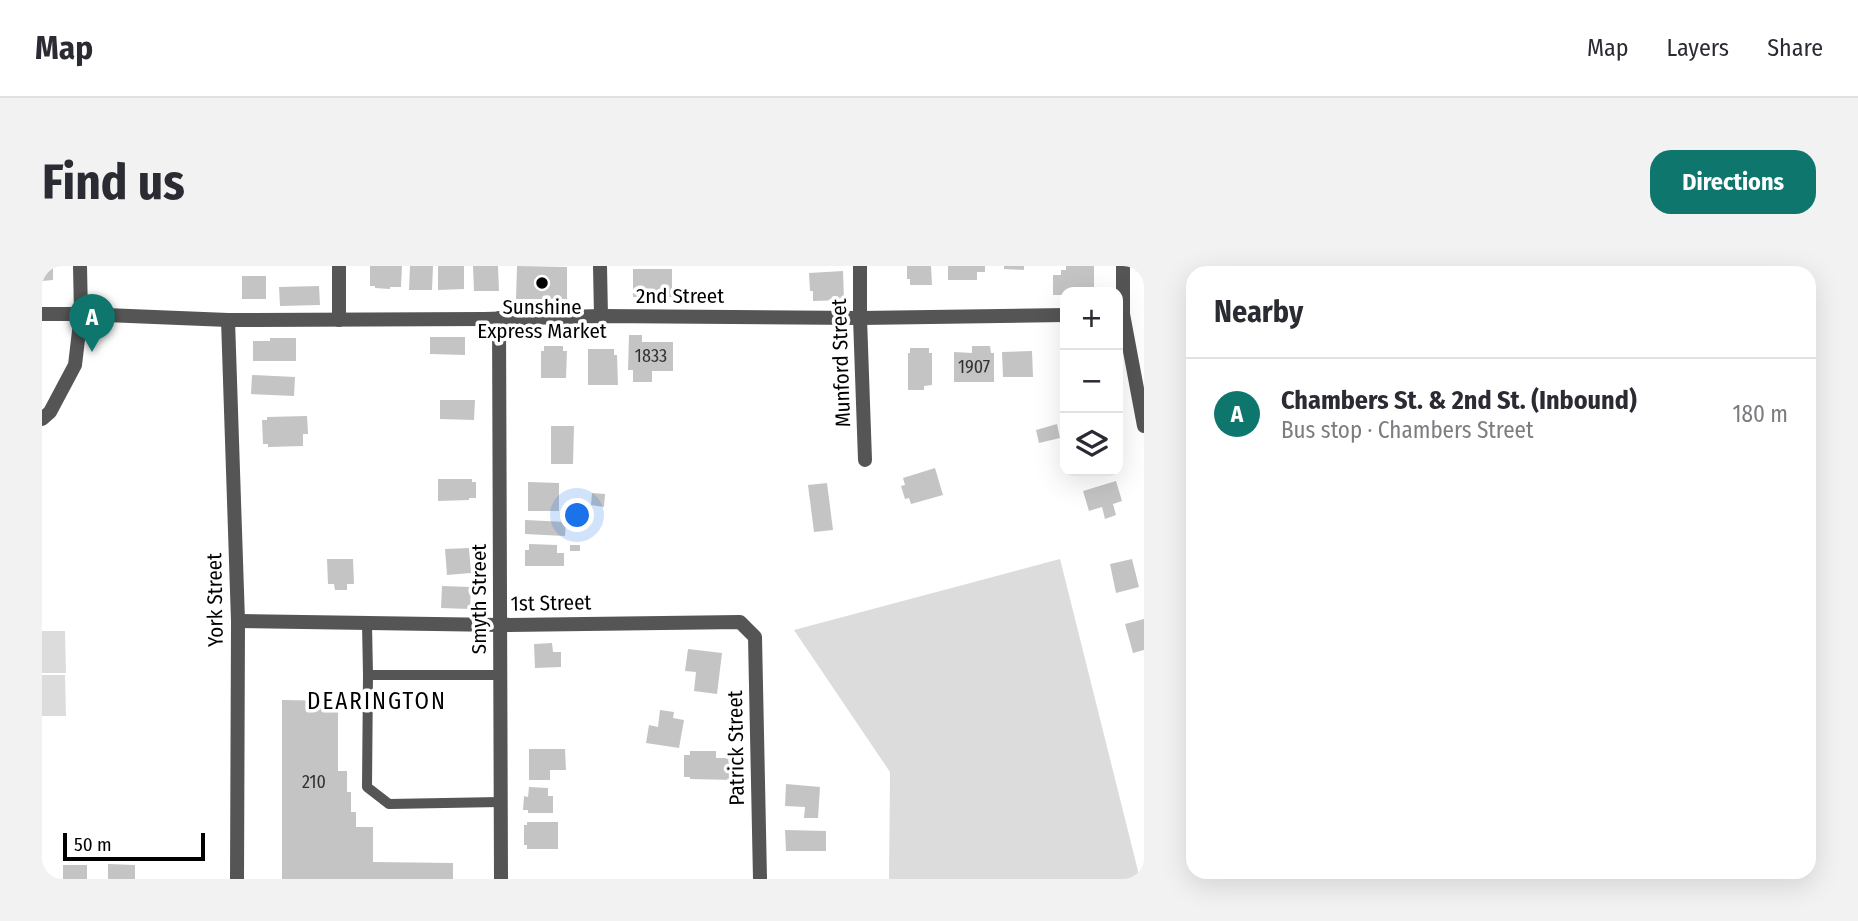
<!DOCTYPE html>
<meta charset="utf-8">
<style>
:root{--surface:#fff;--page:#f2f2f3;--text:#2b2b33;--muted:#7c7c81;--line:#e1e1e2;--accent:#0f766e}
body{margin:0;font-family:"Fira Sans Condensed",sans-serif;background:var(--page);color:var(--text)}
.controls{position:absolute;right:21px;top:21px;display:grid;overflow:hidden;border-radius:14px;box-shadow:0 7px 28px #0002}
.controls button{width:63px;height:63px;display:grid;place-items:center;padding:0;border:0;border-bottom:2px solid var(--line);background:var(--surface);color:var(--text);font:35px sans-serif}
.scale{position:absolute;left:21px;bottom:18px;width:142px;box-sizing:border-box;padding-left:7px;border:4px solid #000;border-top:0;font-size:19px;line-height:24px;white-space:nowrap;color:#000;-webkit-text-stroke:5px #fff;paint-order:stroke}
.you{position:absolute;left:536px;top:250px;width:24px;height:24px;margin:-18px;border:5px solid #fff;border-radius:50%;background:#1a73e8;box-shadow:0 0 0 10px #1a73e833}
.badge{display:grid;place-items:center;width:46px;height:46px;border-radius:50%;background:var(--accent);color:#fff;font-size:23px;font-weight:700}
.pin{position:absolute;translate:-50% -58px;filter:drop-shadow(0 2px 4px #0008)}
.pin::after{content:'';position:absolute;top:37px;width:24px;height:21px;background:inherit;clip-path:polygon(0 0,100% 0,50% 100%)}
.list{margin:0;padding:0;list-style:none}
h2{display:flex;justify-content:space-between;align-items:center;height:91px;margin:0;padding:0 28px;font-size:30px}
h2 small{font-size:23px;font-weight:400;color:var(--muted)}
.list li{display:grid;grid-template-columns:46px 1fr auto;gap:21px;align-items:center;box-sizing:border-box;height:112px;padding:0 28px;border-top:2px solid var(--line)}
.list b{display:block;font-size:26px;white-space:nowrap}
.list p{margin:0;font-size:23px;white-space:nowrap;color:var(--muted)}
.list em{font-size:23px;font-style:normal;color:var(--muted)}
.icon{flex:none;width:38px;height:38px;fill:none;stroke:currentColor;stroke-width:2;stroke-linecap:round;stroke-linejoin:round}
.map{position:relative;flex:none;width:1102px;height:613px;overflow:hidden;border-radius:21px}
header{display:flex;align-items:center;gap:42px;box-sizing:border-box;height:98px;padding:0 35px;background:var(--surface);border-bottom:2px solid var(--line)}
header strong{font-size:33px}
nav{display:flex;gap:38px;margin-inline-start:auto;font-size:24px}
.intro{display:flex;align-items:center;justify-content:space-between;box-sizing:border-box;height:168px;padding:0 42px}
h1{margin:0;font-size:49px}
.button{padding:18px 32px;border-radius:21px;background:var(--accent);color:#fff;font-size:24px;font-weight:700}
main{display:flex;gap:42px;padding:0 42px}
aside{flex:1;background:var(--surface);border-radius:21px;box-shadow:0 7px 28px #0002}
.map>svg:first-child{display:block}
.green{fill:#dcdcdc}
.building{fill:#c4c4c4}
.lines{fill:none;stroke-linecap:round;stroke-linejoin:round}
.lane{stroke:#555;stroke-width:10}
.street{stroke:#555;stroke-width:14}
.poi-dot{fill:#000;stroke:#fff;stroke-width:2.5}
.labels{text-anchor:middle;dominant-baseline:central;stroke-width:7;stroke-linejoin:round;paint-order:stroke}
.number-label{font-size:18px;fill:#313131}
.street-label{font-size:21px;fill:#000;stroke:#fff}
.poi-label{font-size:21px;fill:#000;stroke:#fff}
.neighbourhood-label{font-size:23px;letter-spacing:2px;fill:#000;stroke:#fff}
</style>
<header>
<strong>Map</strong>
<nav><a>Map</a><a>Layers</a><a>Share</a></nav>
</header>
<div class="intro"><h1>Find us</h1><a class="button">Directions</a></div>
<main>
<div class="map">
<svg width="1102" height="613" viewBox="0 0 1102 613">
<rect width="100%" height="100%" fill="#fff"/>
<g class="green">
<polygon points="1018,293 1098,613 847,613 848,506 752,364"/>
<polygon points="0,365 23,365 24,407 0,407"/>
<polygon points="0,409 23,409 24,450 0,450"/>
</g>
<g class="building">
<polygon points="0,0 11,0 11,14 0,15"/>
<polygon points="328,0 360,0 359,21 348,21 348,23 333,22 333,20 328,20"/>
<polygon points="368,0 391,0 390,24 367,24"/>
<polygon points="396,0 422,0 422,23 396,24"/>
<polygon points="431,0 456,0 457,25 432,25"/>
<polygon points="475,0 525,1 525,33 474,33"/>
<polygon points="865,0 889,0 890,19 868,19 868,13 865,13"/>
<polygon points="906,0 943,0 943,6 935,6 935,14 906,14"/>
<polygon points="962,0 982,0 982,4 962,3"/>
<polygon points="1024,0 1052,0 1052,26 1023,26 1023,29 1011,29 1011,9 1019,9 1019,4 1024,4"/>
<rect x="591" y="3" width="39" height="28"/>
<polygon points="801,5 802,34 771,35 771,25 768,25 767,7"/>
<rect x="200" y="10" width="24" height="23"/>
<polygon points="277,20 278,39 238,40 237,21"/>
<polygon points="587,69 600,69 600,76 631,76 631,105 610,105 610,116 591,116 591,104 586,104"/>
<polygon points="388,71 423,71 423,89 388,88"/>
<polygon points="228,72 254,72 254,95 211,95 211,75 228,75"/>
<polygon points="502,80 521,80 521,85 525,85 524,112 499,112 499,85 502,85"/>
<polygon points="930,80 948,80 949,87 952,87 952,116 912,116 912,86 930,87"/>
<polygon points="868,82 887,82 887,87 890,87 890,119 882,120 882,124 866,124 866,87 868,87"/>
<polygon points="546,83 572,83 572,89 575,89 576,119 546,119"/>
<polygon points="990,85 991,111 961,111 960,86"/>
<polygon points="210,109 253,111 252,130 209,128"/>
<polygon points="398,134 433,134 432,154 398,153"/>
<polygon points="265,150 266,168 261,168 261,180 226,181 226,178 221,178 220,154 225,154 225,151"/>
<polygon points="1015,158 1018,172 997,177 994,164"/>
<polygon points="509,160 532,160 531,198 509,198"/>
<polygon points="893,202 901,229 869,238 867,232 863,233 859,220 863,219 861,212"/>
<polygon points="396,213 430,213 430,216 434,216 434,232 427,232 427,234 396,235"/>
<polygon points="1074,215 1080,235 1071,238 1074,249 1063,253 1060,241 1047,245 1041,225"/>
<polygon points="486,216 517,217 517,245 486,245"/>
<polygon points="785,217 791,264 772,266 766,219"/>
<polygon points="550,227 563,228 562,241 549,239"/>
<polygon points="483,254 524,256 523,270 483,268"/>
<polygon points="487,278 515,279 515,287 522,287 522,300 483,300 483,284 487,284"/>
<rect x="528" y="279" width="10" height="6"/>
<polygon points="427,282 429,307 405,309 403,283"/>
<polygon points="285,293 311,293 312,318 305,318 305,324 293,324 292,318 286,318"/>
<polygon points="1090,293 1097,321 1074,327 1068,298"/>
<polygon points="400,320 429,321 428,343 399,342"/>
<polygon points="1102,353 1102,384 1091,387 1083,358"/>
<polygon points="510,377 511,386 519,386 519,401 493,402 492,378"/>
<polygon points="646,383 680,387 675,428 652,425 654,406 643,405"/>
<polygon points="240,434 296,435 296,505 305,505 305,526 309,526 309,546 314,546 314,561 331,561 331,596 411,597 411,613 240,613"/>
<polygon points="618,444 632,446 631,452 642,454 637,482 604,477 607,459 616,461"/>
<polygon points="487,483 523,483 524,504 508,504 508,514 487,514"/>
<polygon points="648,485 674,485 674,492 692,492 692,514 648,513 648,511 642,511 642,489 648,489"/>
<polygon points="744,518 778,521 776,552 762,552 763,541 743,540"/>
<polygon points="487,521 506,522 506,530 511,530 511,547 486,547 486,544 481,544 482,530 486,531"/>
<polygon points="485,556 516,556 516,583 485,583 485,579 482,579 482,559 485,559"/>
<polygon points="743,564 784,565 784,585 744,585"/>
<polygon points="66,598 93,599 93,613 66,613"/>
<rect x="21" y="599" width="24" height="14"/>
</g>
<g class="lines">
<g class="lane">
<polyline points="325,358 326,409"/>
<polyline points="458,409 326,409 325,521 347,538 458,536"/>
</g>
<g class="street">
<polyline points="297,0 297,54"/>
<polyline points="558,0 559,50"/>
<polyline points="818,0 818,52 823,194"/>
<polyline points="1081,0 1081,48 1102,160"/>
<polyline points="0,48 39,48 186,54 442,53 559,50 818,52 1023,49"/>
<polyline points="457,52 459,613"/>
<polyline points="186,54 196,355 195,613"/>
<polyline points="0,153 8,146 33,99 39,48 38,0"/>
<polyline points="196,355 458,359 698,356 713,371 718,613"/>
</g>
</g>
<circle class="poi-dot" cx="500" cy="17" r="7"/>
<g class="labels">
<g class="number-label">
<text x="609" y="90">1833</text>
<text x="932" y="101">1907</text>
<text x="272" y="516">210</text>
</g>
<g class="street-label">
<text x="638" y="30">2nd Street</text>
<text transform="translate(799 97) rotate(-92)">Munford Street</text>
<text transform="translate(437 333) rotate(-90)">Smyth Street</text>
<text transform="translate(173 334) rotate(-91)">York Street</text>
<text transform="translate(509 337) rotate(-1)">1st Street</text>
<text transform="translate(694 482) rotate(-91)">Patrick Street</text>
</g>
<g class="poi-label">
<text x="500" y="41">Sunshine<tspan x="500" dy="24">Express Market</tspan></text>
</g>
<g class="neighbourhood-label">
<text x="335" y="435">DEARINGTON</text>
</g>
</g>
</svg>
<div class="controls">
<button>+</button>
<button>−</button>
<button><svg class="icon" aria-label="layers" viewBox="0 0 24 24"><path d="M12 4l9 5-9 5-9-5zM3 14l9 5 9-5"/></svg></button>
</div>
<div class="scale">50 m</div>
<div class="you"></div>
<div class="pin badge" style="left:50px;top:86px">A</div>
</div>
<aside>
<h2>Nearby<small></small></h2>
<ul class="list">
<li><span class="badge">A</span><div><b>Chambers St. &amp; 2nd St. (Inbound)</b><p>Bus stop · Chambers Street</p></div><em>180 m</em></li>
</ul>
</aside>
</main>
